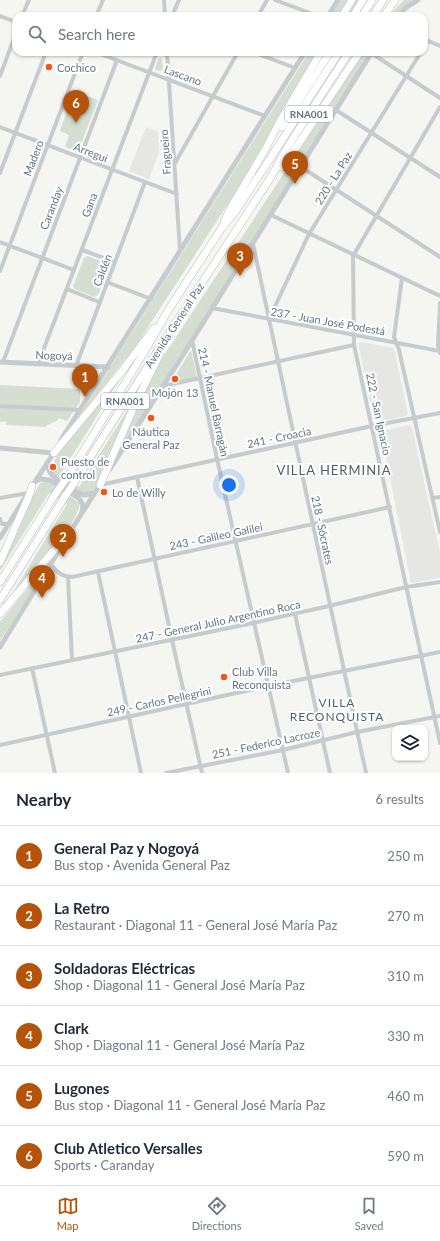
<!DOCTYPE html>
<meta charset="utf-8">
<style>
:root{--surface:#fff;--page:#f6f6f7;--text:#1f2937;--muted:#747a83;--line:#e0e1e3;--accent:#b45309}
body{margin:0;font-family:Lato,sans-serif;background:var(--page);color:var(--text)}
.controls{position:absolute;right:12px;bottom:12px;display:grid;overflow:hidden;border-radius:8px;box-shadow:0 1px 3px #0004}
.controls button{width:36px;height:36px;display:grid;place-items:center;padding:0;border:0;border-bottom:1px solid var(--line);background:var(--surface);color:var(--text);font:20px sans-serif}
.you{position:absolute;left:229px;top:485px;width:14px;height:14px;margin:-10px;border:3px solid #fff;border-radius:50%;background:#1a73e8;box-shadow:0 0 0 6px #1a73e833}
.badge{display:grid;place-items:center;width:26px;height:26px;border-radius:50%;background:var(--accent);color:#fff;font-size:13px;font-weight:700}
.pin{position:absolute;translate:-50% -33px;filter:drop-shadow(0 1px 2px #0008)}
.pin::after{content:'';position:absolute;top:21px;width:14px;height:12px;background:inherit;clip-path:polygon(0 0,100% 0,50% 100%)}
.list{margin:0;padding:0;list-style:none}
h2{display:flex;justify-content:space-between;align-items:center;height:52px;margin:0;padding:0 16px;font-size:17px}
h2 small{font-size:13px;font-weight:400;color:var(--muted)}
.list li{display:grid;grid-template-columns:26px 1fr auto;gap:12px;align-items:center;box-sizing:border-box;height:60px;padding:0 16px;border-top:1px solid var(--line)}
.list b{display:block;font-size:15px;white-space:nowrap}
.list p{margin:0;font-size:13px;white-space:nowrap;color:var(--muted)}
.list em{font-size:13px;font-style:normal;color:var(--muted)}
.icon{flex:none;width:22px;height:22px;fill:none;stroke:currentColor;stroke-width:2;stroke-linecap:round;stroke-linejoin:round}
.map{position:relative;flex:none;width:440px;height:773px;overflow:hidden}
.search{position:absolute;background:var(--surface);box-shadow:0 1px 3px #0004;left:12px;right:12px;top:12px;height:44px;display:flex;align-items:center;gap:10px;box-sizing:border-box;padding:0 14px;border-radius:12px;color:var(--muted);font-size:15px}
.sheet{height:412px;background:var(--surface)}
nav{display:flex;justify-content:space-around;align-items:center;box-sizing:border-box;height:56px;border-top:1px solid var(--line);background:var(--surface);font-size:11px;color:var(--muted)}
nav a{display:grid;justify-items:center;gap:2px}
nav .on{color:var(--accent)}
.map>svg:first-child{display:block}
.built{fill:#e6e7e5}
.green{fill:#d6ded2}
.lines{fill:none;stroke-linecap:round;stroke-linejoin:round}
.motorway-casing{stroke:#b9bcbf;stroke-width:8}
.minor{stroke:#c8cbce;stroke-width:4}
.tertiary{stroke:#c8cbce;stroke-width:5}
.motorway{stroke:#fff;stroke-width:7}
.motorway-bridge-casing{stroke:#b9bcbf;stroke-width:8;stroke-linecap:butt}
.motorway-bridge{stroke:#fff;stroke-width:7}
.poi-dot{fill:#f15616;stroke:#fff;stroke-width:1.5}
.labels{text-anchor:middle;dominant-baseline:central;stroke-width:4;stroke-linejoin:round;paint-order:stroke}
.shield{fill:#fff;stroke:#919daa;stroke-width:1}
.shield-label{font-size:10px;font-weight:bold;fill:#627385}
.poi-label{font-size:11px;fill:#627385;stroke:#fff;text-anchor:start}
.street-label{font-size:11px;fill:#627385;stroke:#fff}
.neighbourhood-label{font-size:12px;letter-spacing:1px;fill:#515d6a;stroke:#fff}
.quarter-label{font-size:13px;letter-spacing:1px;fill:#515d6a;stroke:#fff}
</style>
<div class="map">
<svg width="440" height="773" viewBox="0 0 440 773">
<rect width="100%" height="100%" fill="#f5f6f1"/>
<g class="built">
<polygon points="146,127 158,132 159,152 149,179 129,171"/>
<polygon points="360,342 394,348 408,414 406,416 376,422 374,420 358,343"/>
<polygon points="409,425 412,427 440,553 440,578 411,583 381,433 382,431"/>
</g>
<g class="green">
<polygon points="341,0 360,0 350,16 331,16"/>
<polygon points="404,0 413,0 393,16 388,16"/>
<polygon points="309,52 317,52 237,190 137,344 73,426"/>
<polygon points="364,52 371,52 113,463 145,388 157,366"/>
<polygon points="161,57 162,60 163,70 160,71 156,70 155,68 158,59"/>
<polygon points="87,96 98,100 79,149 76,151 65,147 69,135 60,131 67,111 79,115"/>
<polygon points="87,256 107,263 109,266 98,295 94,297 75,289 73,286 84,258"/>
<polygon points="191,350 197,377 171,383"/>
<path d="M 118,380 L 119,381 L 60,475 L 79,487 L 138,393 L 98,484 L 91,492 L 85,494 L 54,476 C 49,468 55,460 59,452 Z"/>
<polygon points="0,385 80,389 80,402 67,421 58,418 58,420 46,426 46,427 6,425 6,421 0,422"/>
<path d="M 44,482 L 47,482 L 79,502 C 85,518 19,588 6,604 L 67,504 L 49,493 L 0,571 L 0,566 L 27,506 L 40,483 Z"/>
<polygon points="54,556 0,641 0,622"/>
</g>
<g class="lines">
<g class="motorway-casing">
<g id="motorway">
<polyline points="342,16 352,0"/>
<polyline points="353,16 363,0"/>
<polyline points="362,16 372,0"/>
<polyline points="373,16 383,0"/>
<polyline points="384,16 395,0"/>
<polyline points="282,127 330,52"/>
<polyline points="281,167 293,152 360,52"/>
<polyline points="224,222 230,209 265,150 280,121 321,52"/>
<polyline points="54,453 122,371 154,328"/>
<polyline points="66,479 143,354 169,309 221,229 235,212 277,148 339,52"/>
<polyline points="74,483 153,358 271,177 287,148 349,52"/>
<polyline points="100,485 135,404 160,354"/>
<polyline points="0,562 29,496 32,486"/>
<polyline points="0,582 56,493"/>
<polyline points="0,600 64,498"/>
<polyline points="0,614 71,530"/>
</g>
</g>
<g class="minor">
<polyline points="164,0 165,16"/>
<polyline points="275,0 318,16"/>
<polyline points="0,16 16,22"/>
<polyline points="22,16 29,0"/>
<polyline points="96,16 103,0"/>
<polyline points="172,16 179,0"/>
<polyline points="258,16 267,0"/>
<polyline points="424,39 440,46"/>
<polyline points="424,48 428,41"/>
<polyline points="95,52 265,116"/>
<polyline points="167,52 180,251"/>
<polyline points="253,52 295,68"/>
<polyline points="371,53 440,98"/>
<polyline points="0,76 16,33"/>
<polyline points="440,107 353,256 354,345 440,743"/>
<polyline points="336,110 440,177"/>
<polyline points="0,127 177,194"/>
<polyline points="175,163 238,52"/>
<polyline points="301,167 440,257"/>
<polyline points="0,173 46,52"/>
<polyline points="271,215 440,296"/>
<polyline points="0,242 74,270"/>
<polyline points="253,244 366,773"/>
<polyline points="82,250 115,262"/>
<polyline points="0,271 83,52"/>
<polyline points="402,278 394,337 399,350 440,532"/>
<polyline points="107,282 151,299"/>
<polyline points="67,289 99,302"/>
<polyline points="212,308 440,351"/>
<polyline points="269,319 309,234 421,52"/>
<polyline points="192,340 217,459 288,773"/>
<polyline points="440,353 438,345 440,303"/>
<polyline points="3,362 117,60"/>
<polyline points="38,364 157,52"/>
<polyline points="76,366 145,182"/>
<polyline points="163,386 354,345"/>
<polyline points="0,406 80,410"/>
<polyline points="137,477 172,640 202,773"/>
<polyline points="100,485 372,426 440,413"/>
<polyline points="0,498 28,493"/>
<polyline points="433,498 440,497"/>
<polyline points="0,519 2,524 9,524"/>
<path d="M 51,564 C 56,572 62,577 72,577 L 390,507"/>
<polyline points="98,572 141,773"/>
<polyline points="68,577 72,660"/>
<polyline points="295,614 330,773"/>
<polyline points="32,668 55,773"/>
<polyline points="0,675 253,623 329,606 406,587 440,582"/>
<polyline points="0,745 268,686 440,652"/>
<polyline points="166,773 283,750 357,732 440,716"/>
</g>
<g class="tertiary">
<polyline points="328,16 338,0"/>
<polyline points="397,16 407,7 418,0"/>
<polyline points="0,362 108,367"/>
<polyline points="61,440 305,52"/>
<polyline points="0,448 54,453"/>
<path d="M 47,463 C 48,479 69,487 81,494 L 85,495 L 94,493"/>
<polyline points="110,469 183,355 372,52"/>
<polyline points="36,481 41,479 49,480 79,498 83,505 82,511"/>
<polyline points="31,488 55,451"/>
<polyline points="70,532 101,483"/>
<polyline points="0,538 26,496"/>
<polyline points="0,647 63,544"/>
</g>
<use href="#motorway" class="motorway"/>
<g class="motorway-bridge-casing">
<g id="motorway-bridge">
<polyline points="56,493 66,479"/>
<polyline points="64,498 74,483"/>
</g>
</g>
<use href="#motorway-bridge" class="motorway-bridge"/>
</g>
<g class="poi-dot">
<circle cx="49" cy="67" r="4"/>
<circle cx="175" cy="379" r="4"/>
<circle cx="151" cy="418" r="4"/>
<circle cx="53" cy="467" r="4"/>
<circle cx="104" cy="492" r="4"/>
<circle cx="224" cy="677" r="4"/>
</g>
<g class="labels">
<g class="shield">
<rect x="285" y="106" width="48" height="16" rx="3"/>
<rect x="101" y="393" width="48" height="16" rx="3"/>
</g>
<g class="shield-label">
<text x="309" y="114">RNA001</text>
<text x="125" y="401">RNA001</text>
</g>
<g class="poi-label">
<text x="57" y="67">Cochico</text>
<text x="175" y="392" text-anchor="middle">Mojón 13</text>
<text x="151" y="431" text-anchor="middle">Náutica<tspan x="151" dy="13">General Paz</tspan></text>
<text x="61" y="461">Puesto de<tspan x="61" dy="13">control</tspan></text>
<text x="112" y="492">Lo de Willy</text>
<text x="232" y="671">Club Villa<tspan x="232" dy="13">Reconquista</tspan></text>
</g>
<g class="street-label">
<text transform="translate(183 75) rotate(20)">Lascano</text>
<text transform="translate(91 152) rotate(21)">Arregui</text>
<text transform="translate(165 152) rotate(-94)">Fragueiro</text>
<text transform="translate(33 158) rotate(-69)">Madero</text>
<text transform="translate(333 178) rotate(-58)">220 - La Paz</text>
<text transform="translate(89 205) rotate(-69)">Gana</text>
<text transform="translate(51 208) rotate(-69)">Caranday</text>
<text transform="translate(102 270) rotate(-69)">Caldén</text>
<text transform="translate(328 321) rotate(10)">237 - Juan José Podestá</text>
<text transform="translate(174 325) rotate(-57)">Avenida General Paz</text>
<text transform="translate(54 355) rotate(2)">Nogoyá</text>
<text transform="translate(214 402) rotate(78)">214 - Manuel Barragán</text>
<text transform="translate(379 414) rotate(78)">222 - San Ignacio</text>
<text transform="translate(279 437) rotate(-12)">241 - Croacia</text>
<text transform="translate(323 530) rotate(78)">218 - Sócrates</text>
<text transform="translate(216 536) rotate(-12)">243 - Galileo Galilei</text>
<text transform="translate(218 621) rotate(-12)">247 - General Julio Argentino Roca</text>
<text transform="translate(159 701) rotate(-12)">249 - Carlos Pellegrini</text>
<text transform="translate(266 743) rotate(-12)">251 - Federico Lacroze</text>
</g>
<g class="neighbourhood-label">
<text x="337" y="702">VILLA<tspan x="337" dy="14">RECONQUISTA</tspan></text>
</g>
<g class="quarter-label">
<text x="334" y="470">VILLA HERMINIA</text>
</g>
</g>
</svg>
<div class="controls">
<button><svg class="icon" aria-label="layers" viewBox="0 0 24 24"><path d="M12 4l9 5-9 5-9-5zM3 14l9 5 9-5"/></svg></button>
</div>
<div class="you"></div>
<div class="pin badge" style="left:85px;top:397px">1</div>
<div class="pin badge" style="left:63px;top:557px">2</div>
<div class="pin badge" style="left:240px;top:276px">3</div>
<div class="pin badge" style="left:42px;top:598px">4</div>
<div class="pin badge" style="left:295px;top:184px">5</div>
<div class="pin badge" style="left:76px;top:123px">6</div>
<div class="search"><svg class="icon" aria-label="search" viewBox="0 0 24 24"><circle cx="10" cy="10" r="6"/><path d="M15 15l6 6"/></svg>Search here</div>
</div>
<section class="sheet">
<h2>Nearby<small>6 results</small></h2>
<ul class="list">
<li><span class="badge">1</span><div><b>General Paz y Nogoyá</b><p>Bus stop · Avenida General Paz</p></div><em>250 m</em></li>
<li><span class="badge">2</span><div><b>La Retro</b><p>Restaurant · Diagonal 11 - General José María Paz</p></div><em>270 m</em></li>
<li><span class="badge">3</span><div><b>Soldadoras Eléctricas</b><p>Shop · Diagonal 11 - General José María Paz</p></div><em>310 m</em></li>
<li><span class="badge">4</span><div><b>Clark</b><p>Shop · Diagonal 11 - General José María Paz</p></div><em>330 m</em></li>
<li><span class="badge">5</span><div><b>Lugones</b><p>Bus stop · Diagonal 11 - General José María Paz</p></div><em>460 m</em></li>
<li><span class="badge">6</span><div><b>Club Atletico Versalles</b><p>Sports · Caranday</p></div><em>590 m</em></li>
</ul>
</section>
<nav>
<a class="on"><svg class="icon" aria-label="map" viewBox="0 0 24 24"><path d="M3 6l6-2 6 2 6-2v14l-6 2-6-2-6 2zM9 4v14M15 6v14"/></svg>Map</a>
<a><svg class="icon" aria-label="directions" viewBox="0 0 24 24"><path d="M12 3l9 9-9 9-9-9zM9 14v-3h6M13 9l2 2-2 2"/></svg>Directions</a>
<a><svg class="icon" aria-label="saved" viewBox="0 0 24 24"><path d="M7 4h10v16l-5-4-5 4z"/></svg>Saved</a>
</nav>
